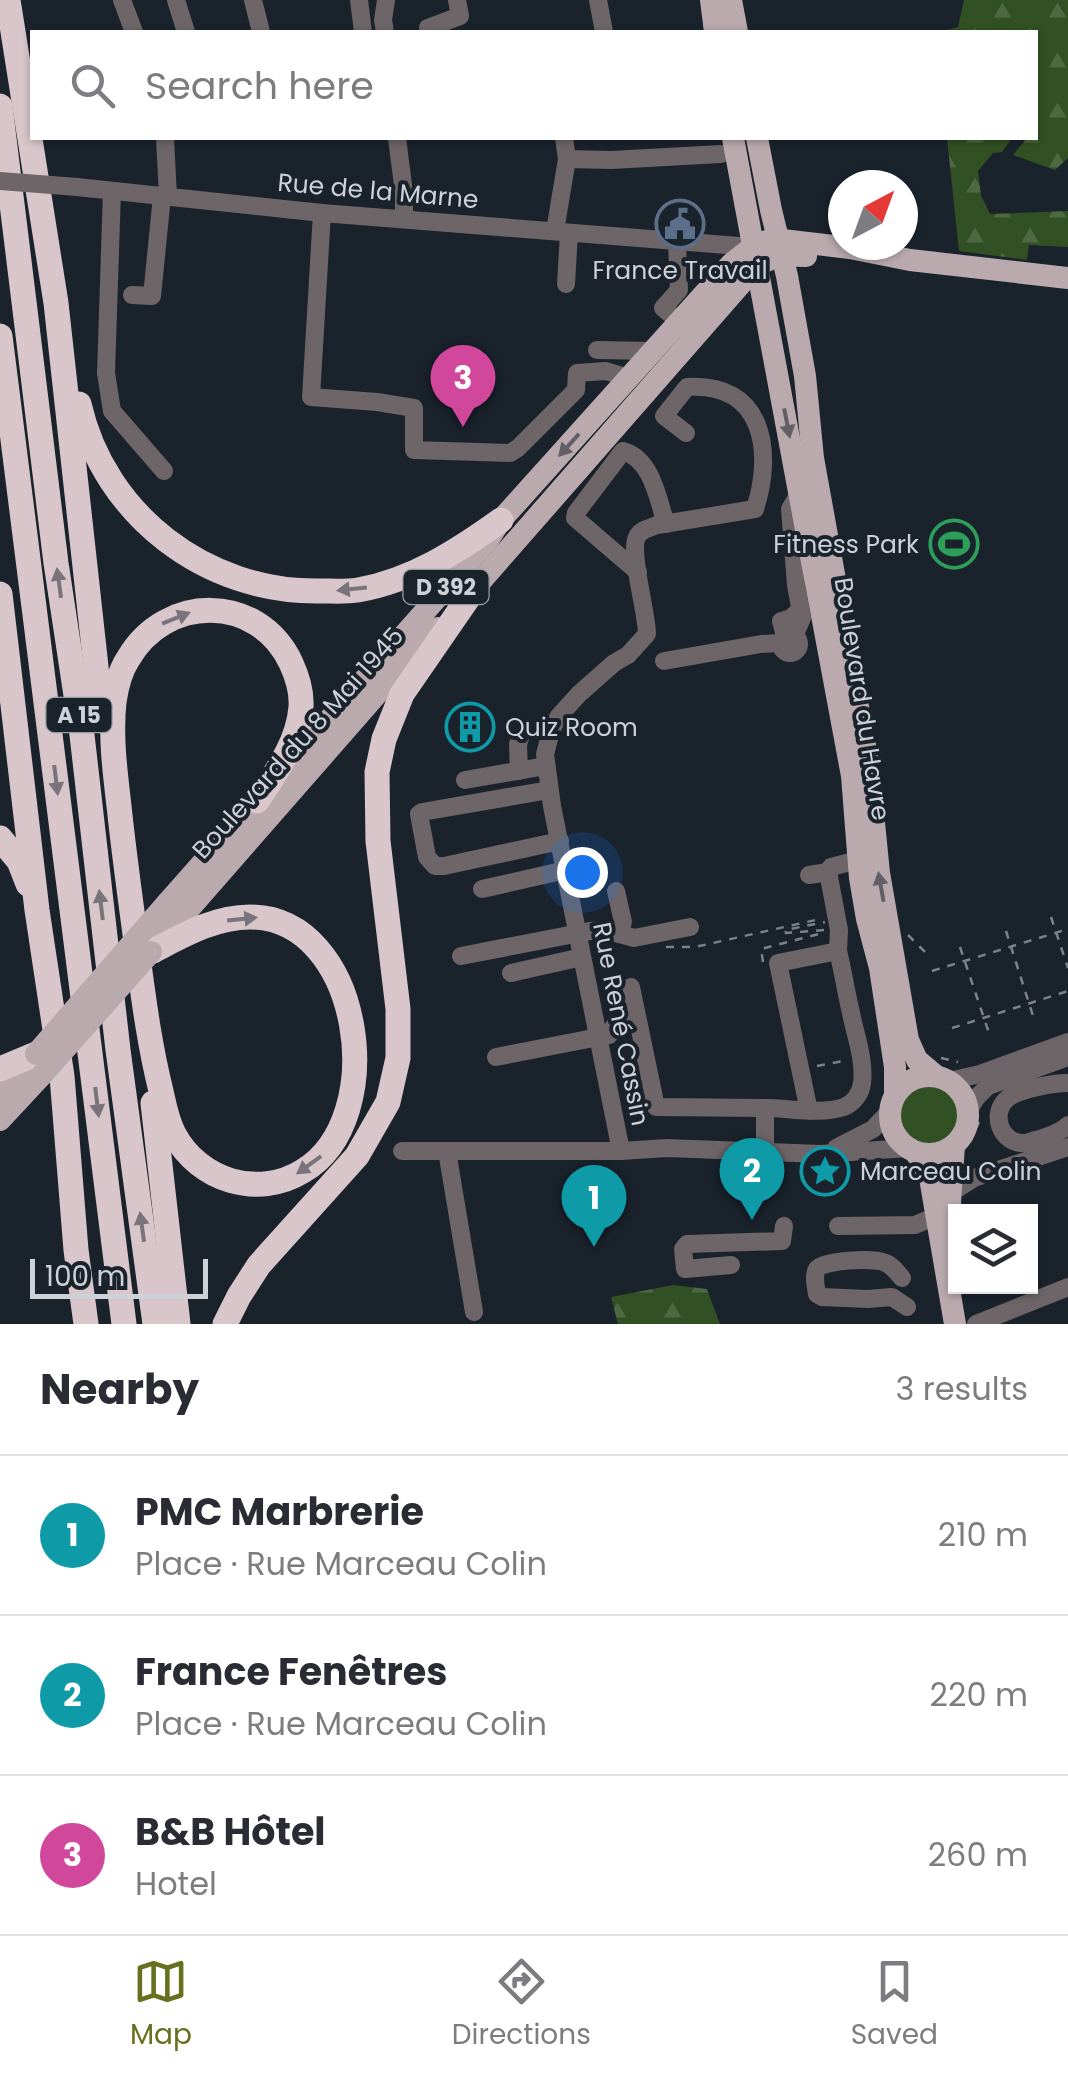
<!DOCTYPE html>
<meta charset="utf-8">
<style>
:root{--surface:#fff;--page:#f7f7f7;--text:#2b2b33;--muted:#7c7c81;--line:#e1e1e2;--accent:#66701f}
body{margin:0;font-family:Poppins,sans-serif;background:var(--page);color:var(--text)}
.controls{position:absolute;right:30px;bottom:30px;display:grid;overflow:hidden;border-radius:0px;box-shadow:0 2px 8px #0004}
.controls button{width:90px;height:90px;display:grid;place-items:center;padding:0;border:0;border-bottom:2px solid var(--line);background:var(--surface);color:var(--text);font:50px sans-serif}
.compass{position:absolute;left:828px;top:170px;width:90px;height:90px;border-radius:50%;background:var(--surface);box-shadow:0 2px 8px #0004;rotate:41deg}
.scale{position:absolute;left:30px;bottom:25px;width:178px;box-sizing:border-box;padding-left:10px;border:5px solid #cdd2d9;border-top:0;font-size:28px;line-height:35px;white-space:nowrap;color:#cdd2d9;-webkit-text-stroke:8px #1a222c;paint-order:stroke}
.you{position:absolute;left:582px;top:872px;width:35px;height:35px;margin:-25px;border:8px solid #fff;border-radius:50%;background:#1a73e8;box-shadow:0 0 0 15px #1a73e833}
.badge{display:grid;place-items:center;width:65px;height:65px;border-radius:50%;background:var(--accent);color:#fff;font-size:32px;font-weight:700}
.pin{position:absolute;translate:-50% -82px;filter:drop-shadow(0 2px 5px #0008)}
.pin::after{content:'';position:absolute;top:52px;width:35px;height:30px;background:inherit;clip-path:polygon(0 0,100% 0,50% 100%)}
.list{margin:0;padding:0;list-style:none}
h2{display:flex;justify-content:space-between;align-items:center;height:130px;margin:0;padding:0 40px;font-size:42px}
h2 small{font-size:32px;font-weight:400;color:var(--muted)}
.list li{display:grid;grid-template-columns:65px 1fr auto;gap:30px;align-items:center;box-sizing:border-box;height:160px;padding:0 40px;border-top:2px solid var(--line)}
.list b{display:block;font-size:38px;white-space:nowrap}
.list p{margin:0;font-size:32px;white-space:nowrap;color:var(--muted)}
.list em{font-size:32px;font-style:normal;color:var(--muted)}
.icon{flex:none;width:55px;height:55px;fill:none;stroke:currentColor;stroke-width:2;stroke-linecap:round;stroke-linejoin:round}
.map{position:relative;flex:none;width:1068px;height:1324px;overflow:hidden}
.search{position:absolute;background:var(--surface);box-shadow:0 2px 8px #0004;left:30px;right:30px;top:30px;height:110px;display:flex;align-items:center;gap:25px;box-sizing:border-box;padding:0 35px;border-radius:0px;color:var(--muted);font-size:38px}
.sheet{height:610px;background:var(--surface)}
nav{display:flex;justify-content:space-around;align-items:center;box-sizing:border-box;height:140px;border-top:2px solid var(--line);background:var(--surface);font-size:28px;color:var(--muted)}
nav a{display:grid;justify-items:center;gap:5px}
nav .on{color:var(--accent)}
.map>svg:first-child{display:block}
.green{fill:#315023}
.forest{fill:url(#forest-firs)}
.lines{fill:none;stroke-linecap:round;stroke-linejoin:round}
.path{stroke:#7c828b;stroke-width:2.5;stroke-dasharray:8 8;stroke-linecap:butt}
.minor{stroke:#6d6567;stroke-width:18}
.major{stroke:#baaaae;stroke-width:22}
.highway{stroke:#d8c6ca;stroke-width:25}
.minor-bridge{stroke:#6d6567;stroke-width:18}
.major-bridge{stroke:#baaaae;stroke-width:22}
.oneway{fill:#625f66}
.oneway2{fill:#79747b}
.labels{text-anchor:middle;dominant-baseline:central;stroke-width:8;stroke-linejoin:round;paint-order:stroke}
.shield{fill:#1a222c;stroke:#979da5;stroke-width:2.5}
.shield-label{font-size:22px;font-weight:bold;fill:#cdd2d9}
.street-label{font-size:25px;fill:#cdd2d9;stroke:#1a222c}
.poi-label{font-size:25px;fill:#cdd2d9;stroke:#1a222c;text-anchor:start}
</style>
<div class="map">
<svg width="1068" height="1324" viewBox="0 0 1068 1324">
<defs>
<pattern id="forest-firs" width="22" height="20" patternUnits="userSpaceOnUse" patternTransform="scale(2.5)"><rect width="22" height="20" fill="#315023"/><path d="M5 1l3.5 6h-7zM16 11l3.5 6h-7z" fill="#4e6842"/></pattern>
</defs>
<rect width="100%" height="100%" fill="#1a222c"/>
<circle class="green" cx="928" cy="1116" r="32"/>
<g class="forest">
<polygon points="964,0 1068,0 1068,158 1055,170 1013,155 1027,138 1036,138 1036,127 1038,123 1036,120 1036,32 939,32 958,27"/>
<polygon points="947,138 1012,138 1002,152 993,153 978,171 981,195 990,214 1068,211 1068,247 1029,245 1027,260 959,251"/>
<polygon points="673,1285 707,1289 720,1324 618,1324 611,1297"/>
</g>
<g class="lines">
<g class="path">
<polyline points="1051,917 1068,968"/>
<polyline points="824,930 786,933 785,930 825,922"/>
<polyline points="1006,931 1034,1019"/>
<polyline points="908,935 930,957"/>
<polyline points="666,947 695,947 820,919"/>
<polyline points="960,947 989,1033"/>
<polyline points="763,962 761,949 823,933"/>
<polyline points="932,971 1068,929"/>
<polyline points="952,1028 1068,991"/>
<polyline points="941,1058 958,1062"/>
<polyline points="817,1066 848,1060"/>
<polyline points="970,1142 979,1122"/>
<polyline points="884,1165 901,1166"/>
</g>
<g class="minor">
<polyline points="122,0 134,32"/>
<polyline points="176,0 186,32"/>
<polyline points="253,0 261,32"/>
<polyline points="359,0 363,32"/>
<polyline points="598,0 604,32"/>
<polyline points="385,32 383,20 386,0"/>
<polyline points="428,32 428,28 460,16 457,0"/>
<polyline points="165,138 168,197"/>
<polyline points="397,138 404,193 404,219"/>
<polyline points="567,159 611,160 721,154"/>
<polyline points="77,187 322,213 752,247"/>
<polyline points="112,191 106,373 112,411 164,471"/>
<polyline points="322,213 311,397 377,402 414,408 414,450 510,453 518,448 576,390 577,373 606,371 629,378"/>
<polyline points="555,231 567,159 564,138"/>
<polyline points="677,242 679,290 663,308 679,321"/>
<polyline points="566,284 569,233"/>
<polyline points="132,295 152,296 162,196"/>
<polyline points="597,350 653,351"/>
<path d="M 638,572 L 575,518 L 576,513 L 623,451 C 652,459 658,499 666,524"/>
<circle cx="790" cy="644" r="9"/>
<polyline points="785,636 781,621 791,618 800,610"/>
<polyline points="794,636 802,618 796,585 790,509 800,492"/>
<polyline points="664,661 761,644 781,643"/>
<polyline points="519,771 518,744 520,738"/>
<polyline points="465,780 546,766"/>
<polyline points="549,790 422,812 419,814 427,857 435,866 444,866 560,841"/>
<polyline points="828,872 839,930 838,951"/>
<polyline points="809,875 828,872 831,867 858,860"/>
<polyline points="482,889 566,870"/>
<polyline points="616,891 623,922 619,934"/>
<polyline points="461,956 590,931 606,930 634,938 690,927"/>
<polyline points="511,973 582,957"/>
<polyline points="631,987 656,1107 765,1108"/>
<polyline points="496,1057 609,1035 621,1015 636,1013"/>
<polyline points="949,1081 980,1074 1068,1042"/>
<path d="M 1068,1083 C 1053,1083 1020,1089 1008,1098 C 989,1113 1001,1145 1025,1143 C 1026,1143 1038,1139 1040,1139 C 1050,1135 1060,1133 1068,1125"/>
<polyline points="968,1111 976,1098 988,1086 1068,1057"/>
<polyline points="836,1148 873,1129 890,1111"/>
<polyline points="402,1151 621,1151 667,1148 821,1154 908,1148"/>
<polyline points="447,1151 474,1312"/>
<path d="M 621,1151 L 552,806 L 545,754 L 552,728 L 559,716 L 579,694 L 614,663 L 628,655 L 647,634 C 647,613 629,552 637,537 C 641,529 650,528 657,525 L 755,509 C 774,450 763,382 687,387 L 664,416 L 686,433"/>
<path d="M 765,1151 L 765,1108 C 791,1108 819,1115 844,1107 C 854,1103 861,1093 862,1083 C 865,1060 855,1034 851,1013 C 846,992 843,971 838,951 L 778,963 L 809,1111"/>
<polyline points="950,1193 974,1178 1068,1147"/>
<polyline points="838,1226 915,1225 936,1216"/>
<polyline points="731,1265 685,1269 683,1249 687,1244 782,1241 784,1226"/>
<path d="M 902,1278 C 897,1272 891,1264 883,1262 C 873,1258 823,1260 817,1269 C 813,1276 816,1287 817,1294 L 822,1297 L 868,1299 L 892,1297 L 907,1307"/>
<polyline points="976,1324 1068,1287"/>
</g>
<g class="major">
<polyline points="711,0 715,32"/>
<polyline points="731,0 737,32"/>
<polyline points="733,138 852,776 860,878 867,919 880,968 895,1067 895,1094"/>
<polyline points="757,138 771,210 787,276 805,376 813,458 868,762 879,873 908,1040 917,1060 936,1076"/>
<path d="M 460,605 L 753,270 C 770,255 785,255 806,256"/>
<polyline points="168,902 488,540 501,520 731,264 756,244 774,239 850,248 910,260 1068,278"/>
<polyline points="154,949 397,671 438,628"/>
<circle cx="929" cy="1115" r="39"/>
<polyline points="0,1094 36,1054"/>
<polyline points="0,1120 41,1076"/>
<polyline points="916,1153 930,1178 955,1324"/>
<polyline points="953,1233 950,1202 954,1146"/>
</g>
<g class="highway">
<polyline points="8,0 56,303 102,721"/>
<polyline points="0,106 56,563 82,735 118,1050 155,1324"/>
<polyline points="0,336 124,1324"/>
<path d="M 79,404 C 104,515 206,593 320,591 C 332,591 346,592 358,590 C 411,581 458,551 501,520"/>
<polyline points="0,594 37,910 62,1076 76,1250 86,1324"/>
<polyline points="0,838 19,861 28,884"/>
<path d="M 151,952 C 182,936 214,917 250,917 C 362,917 391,1119 303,1171 C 258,1199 199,1181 174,1134 C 167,1121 164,1105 161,1091 C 150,1047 144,1002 138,957 C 132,910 125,862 120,815 C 116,778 110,740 114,702 C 116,688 120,671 128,659 C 165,594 258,593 291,663 C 297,676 302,692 301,707 C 298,743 276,772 257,801"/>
<polyline points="0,1069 36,1054"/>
<polyline points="153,1103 178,1324"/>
<polyline points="225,1324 239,1296 259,1265 357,1156 388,1102 398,1058 398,1009 378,841 377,772 384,739 402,694 473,591"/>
</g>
<polyline class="minor-bridge" points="0,181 77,187"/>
<g class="major-bridge">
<polyline points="36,1054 168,902"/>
<polyline points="41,1076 151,952"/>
</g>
</g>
<defs><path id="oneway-solid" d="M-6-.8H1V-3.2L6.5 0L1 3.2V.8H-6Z" transform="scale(2.5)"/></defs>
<g class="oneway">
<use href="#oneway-solid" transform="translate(787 423) rotate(79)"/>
<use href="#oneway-solid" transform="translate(569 445) rotate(132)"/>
<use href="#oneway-solid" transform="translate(881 887) rotate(-100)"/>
</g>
<g class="oneway2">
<use href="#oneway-solid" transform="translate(59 583) rotate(-98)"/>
<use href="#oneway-solid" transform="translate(352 589) rotate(174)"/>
<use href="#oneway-solid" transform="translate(176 618) rotate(-22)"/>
<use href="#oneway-solid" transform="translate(56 780) rotate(83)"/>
<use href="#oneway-solid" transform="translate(101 905) rotate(-97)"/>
<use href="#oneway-solid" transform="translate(242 919) rotate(-6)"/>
<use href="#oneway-solid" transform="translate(97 1102) rotate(83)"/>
<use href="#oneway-solid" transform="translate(309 1165) rotate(144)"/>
<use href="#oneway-solid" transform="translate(142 1227) rotate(-98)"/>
</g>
<defs>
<g id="civic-ring" transform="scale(2.5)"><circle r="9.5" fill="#1a222c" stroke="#5c6f8a" stroke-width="1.5"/><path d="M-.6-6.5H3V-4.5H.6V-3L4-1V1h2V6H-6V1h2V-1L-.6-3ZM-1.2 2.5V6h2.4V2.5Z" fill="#5c6f8a"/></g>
<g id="stadium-ring" transform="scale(2.5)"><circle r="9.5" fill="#1a222c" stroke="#2e9e5b" stroke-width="1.5"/><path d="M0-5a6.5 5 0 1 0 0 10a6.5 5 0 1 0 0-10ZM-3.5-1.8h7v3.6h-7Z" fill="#2e9e5b"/></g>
<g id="building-ring" transform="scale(2.5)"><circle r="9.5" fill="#1a222c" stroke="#0f9aa8" stroke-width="1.5"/><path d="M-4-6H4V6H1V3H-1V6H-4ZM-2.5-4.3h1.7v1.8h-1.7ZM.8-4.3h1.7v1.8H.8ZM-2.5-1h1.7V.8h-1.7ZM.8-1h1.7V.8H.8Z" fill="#0f9aa8"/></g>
<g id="sight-ring" transform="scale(2.5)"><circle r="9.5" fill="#1a222c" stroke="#0f9aa8" stroke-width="1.5"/><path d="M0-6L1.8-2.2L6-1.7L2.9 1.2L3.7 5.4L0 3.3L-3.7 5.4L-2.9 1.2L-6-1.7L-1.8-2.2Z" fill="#0f9aa8"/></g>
</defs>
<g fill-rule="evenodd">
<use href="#civic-ring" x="680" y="224"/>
<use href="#stadium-ring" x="954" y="544"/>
<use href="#building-ring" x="470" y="727"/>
<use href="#sight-ring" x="825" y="1171"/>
</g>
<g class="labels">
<g class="shield">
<rect x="403.5" y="570" width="85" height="34" rx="8"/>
<rect x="46.5" y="698" width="65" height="34" rx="8"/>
</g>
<g class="shield-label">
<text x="446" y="587">D 392</text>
<text x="79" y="715">A 15</text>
</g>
<g class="street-label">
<text transform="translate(378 191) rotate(5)">Rue de la Marne</text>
<text transform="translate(862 699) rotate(81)">Boulevard du Havre</text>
<text transform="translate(298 743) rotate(-48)">Boulevard du 8 Mai 1945</text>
<text transform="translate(621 1024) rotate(79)">Rue René Cassin</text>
</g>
<g class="poi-label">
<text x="680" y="270" text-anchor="middle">France Travail</text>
<text x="919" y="544" text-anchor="end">Fitness Park</text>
<text x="505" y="727">Quiz Room</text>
<text x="860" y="1171">Marceau Colin</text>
</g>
</g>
</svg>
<div class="controls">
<button><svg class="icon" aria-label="layers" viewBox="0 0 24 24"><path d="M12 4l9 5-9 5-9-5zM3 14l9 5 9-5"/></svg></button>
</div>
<svg class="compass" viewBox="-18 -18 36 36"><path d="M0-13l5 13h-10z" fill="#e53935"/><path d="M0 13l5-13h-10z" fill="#7c7c81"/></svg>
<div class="scale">100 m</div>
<div class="you"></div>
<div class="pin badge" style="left:594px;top:1247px;background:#0f9aa8">1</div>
<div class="pin badge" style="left:752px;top:1220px;background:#0f9aa8">2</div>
<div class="pin badge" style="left:463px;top:427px;background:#d1479c">3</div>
<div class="search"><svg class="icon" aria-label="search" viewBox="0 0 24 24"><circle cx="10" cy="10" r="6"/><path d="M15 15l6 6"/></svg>Search here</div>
</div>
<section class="sheet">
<h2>Nearby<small>3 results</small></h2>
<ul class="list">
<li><span class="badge" style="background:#0f9aa8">1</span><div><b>PMC Marbrerie</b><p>Place · Rue Marceau Colin</p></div><em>210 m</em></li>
<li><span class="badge" style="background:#0f9aa8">2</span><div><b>France Fenêtres</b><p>Place · Rue Marceau Colin</p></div><em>220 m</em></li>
<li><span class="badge" style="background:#d1479c">3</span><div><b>B&amp;B Hôtel</b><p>Hotel</p></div><em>260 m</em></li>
</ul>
</section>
<nav>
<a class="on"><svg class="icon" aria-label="map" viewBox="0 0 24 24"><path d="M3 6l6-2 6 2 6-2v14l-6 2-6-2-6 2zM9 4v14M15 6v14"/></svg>Map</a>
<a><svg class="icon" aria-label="directions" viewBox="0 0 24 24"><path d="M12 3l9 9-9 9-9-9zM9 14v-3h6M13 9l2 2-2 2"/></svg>Directions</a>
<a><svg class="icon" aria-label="saved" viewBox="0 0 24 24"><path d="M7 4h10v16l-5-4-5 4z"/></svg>Saved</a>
</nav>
